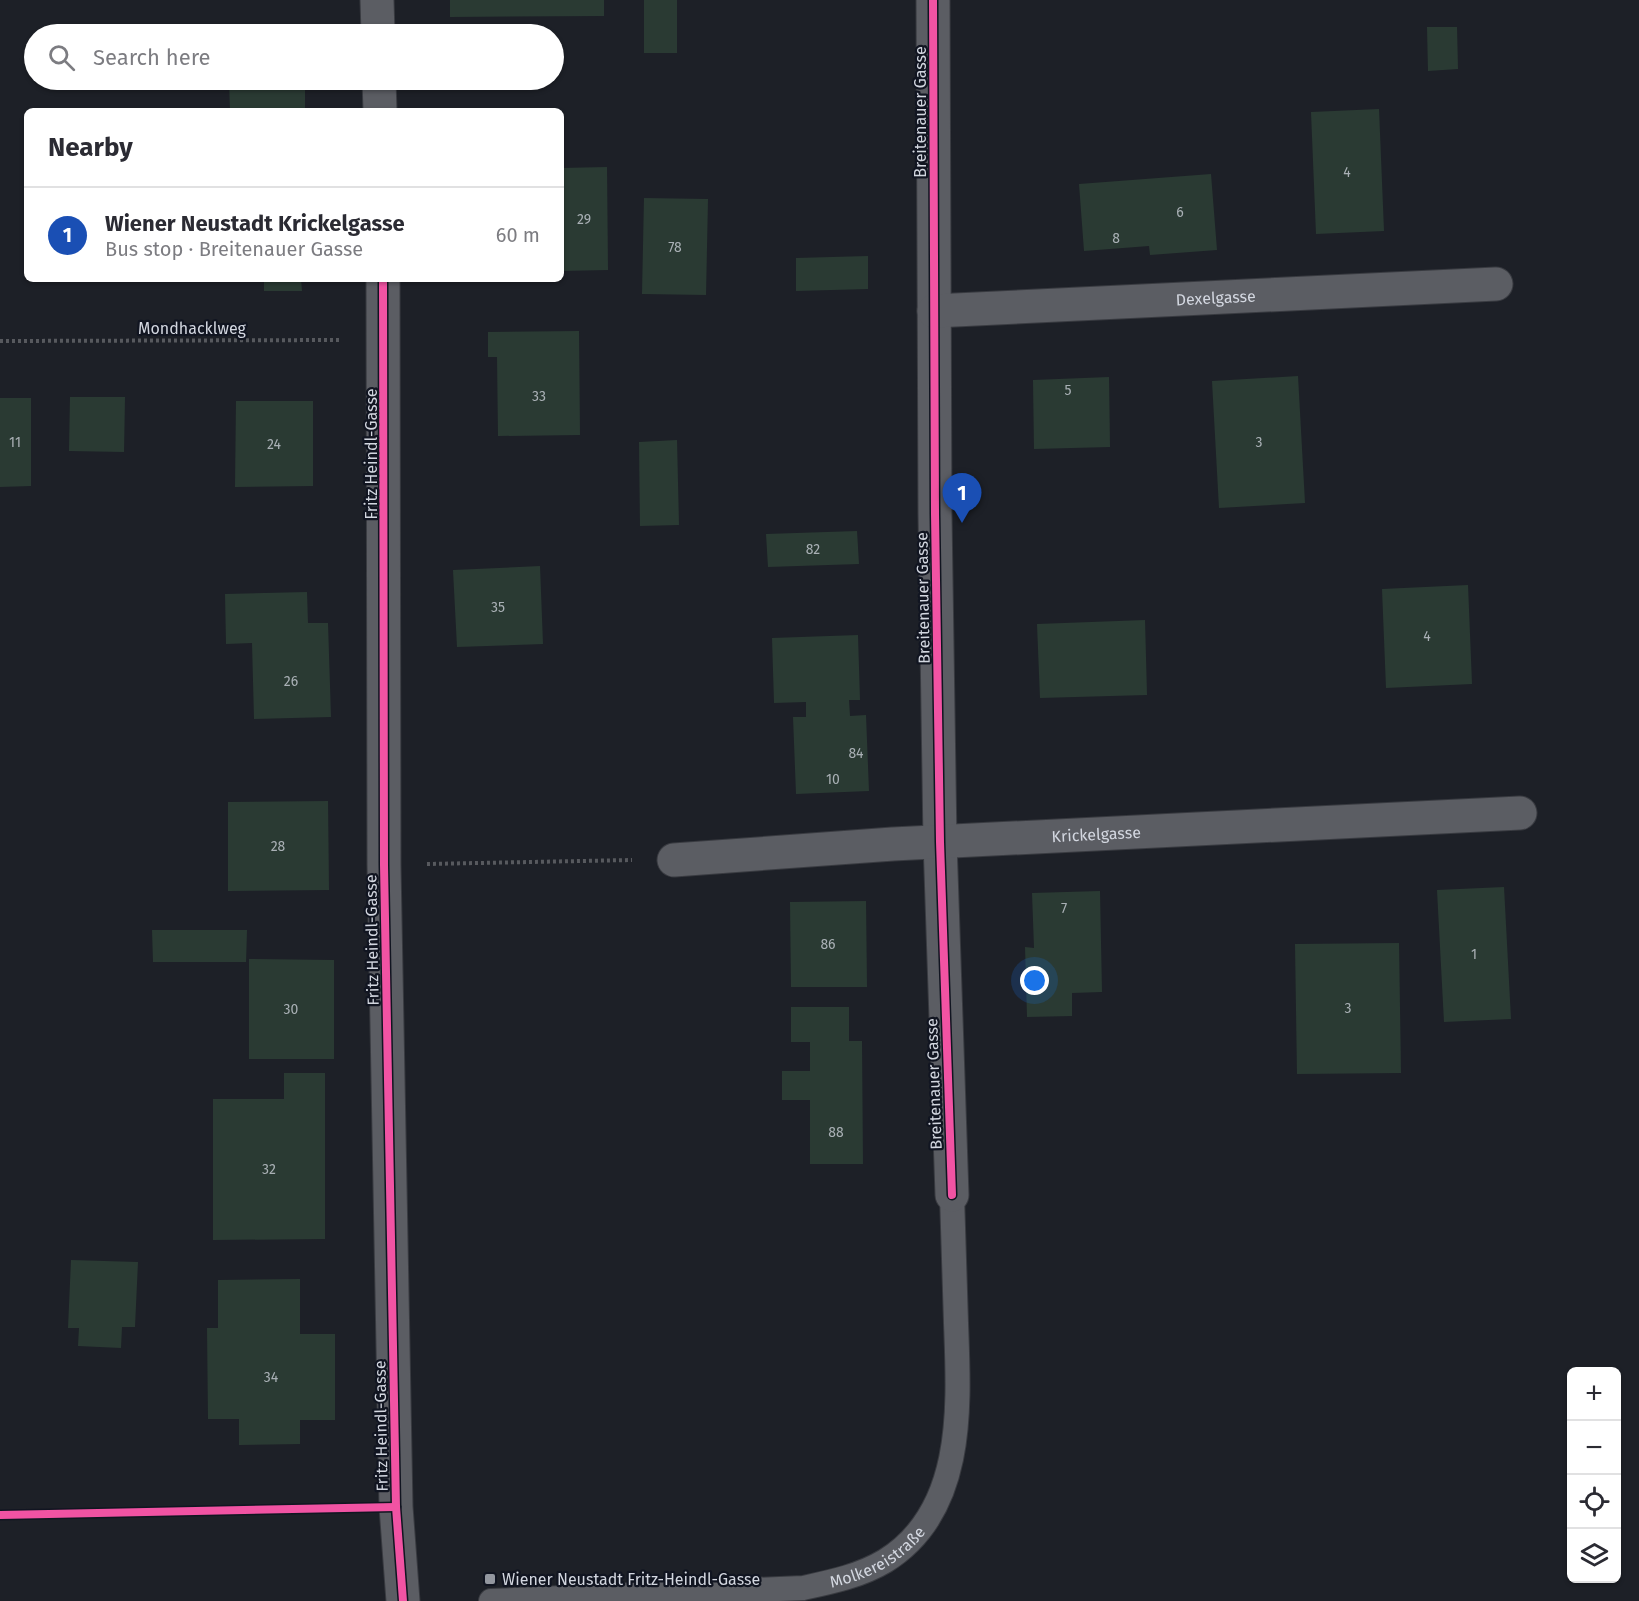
<!DOCTYPE html>
<meta charset="utf-8">
<style>
:root{--surface:#fff;--page:#f7f7f7;--text:#2b2b33;--muted:#7c7c81;--line:#e1e1e2;--accent:#2563eb}
body{margin:0;font-family:"Fira Sans",sans-serif;background:var(--page);color:var(--text)}
.controls{position:absolute;right:18px;bottom:18px;display:grid;overflow:hidden;border-radius:9px;box-shadow:0 2px 4px #0004}
.controls button{width:54px;height:54px;display:grid;place-items:center;padding:0;border:0;border-bottom:2px solid var(--line);background:var(--surface);color:var(--text);font:30px sans-serif}
.you{position:absolute;left:1035px;top:981px;width:21px;height:21px;margin:-15px;border:4px solid #fff;border-radius:50%;background:#1a73e8;box-shadow:0 0 0 9px #1a73e833}
.badge{display:grid;place-items:center;width:39px;height:39px;border-radius:50%;background:var(--accent);color:#fff;font-size:20px;font-weight:700}
.pin{position:absolute;translate:-50% -50px;filter:drop-shadow(0 2px 3px #0008)}
.pin::after{content:'';position:absolute;top:32px;width:21px;height:18px;background:inherit;clip-path:polygon(0 0,100% 0,50% 100%)}
.list{margin:0;padding:0;list-style:none}
h2{display:flex;justify-content:space-between;align-items:center;height:78px;margin:0;padding:0 24px;font-size:26px}
h2 small{font-size:20px;font-weight:400;color:var(--muted)}
.list li{display:grid;grid-template-columns:39px 1fr auto;gap:18px;align-items:center;box-sizing:border-box;height:96px;padding:0 24px;border-top:2px solid var(--line)}
.list b{display:block;font-size:22px;white-space:nowrap}
.list p{margin:0;font-size:20px;white-space:nowrap;color:var(--muted)}
.list em{font-size:20px;font-style:normal;color:var(--muted)}
.icon{flex:none;width:33px;height:33px;fill:none;stroke:currentColor;stroke-width:2;stroke-linecap:round;stroke-linejoin:round}
.map{position:relative;flex:none;width:1639px;height:1601px;overflow:hidden}
.search{position:absolute;background:var(--surface);box-shadow:0 2px 4px #0004;left:24px;top:24px;width:540px;height:66px;display:flex;align-items:center;gap:15px;box-sizing:border-box;padding:0 21px;border-radius:33px;color:var(--muted);font-size:22px}
.panel{position:absolute;background:var(--surface);box-shadow:0 2px 4px #0004;left:24px;top:108px;width:540px;height:174px;border-radius:9px}
.map>svg:first-child{display:block}
.building{fill:#2a3a33}
.lines{fill:none;stroke-linecap:round;stroke-linejoin:round}
.service-casing{stroke:#393b41;stroke-width:26}
.minor-casing{stroke:#393b41;stroke-width:35}
.path{stroke:#57595e;stroke-width:4;stroke-dasharray:3 3;stroke-linecap:butt}
.service{stroke:#5b5d63;stroke-width:24}
.minor{stroke:#5b5d63;stroke-width:33}
.cycleway-casing{stroke:#111521;stroke-width:11}
.cycleway{stroke:#f153a3;stroke-width:8}
.poi-dot{fill:#93979f;stroke:#111521;stroke-width:2}
.labels{text-anchor:middle;dominant-baseline:central;stroke-width:4.5;stroke-linejoin:round;paint-order:stroke}
.number-label{font-size:14px;fill:#a9b0b5}
.street-label{font-size:16px;fill:#d3d7e0;stroke:#111521}
.poi-label{font-size:16px;fill:#d3d7e0;stroke:#111521;text-anchor:start}
</style>
<div class="map">
<svg width="1639" height="1601" viewBox="0 0 1639 1601">
<rect width="100%" height="100%" fill="#1d2027"/>
<g class="building">
<polygon points="450,0 604,0 604,16 450,17"/>
<rect x="644" y="0" width="33" height="53"/>
<polygon points="1427,27 1457,27 1458,69 1428,71"/>
<polygon points="229,80 305,80 305,111 230,111"/>
<polygon points="1379,109 1384,231 1316,234 1311,112"/>
<polygon points="607,167 608,270 561,271 561,168"/>
<polygon points="1211,174 1217,250 1150,255 1149,246 1084,251 1079,184"/>
<polygon points="644,198 708,199 706,295 642,294"/>
<polygon points="868,256 868,289 796,291 796,258"/>
<polygon points="264,279 301,279 302,291 264,291"/>
<polygon points="579,331 580,435 498,436 497,357 488,357 488,332"/>
<polygon points="1298,376 1305,503 1219,508 1212,381"/>
<polygon points="1109,377 1110,447 1034,449 1033,380"/>
<polygon points="70,397 125,397 124,452 69,451"/>
<polygon points="0,398 31,398 31,486 0,487"/>
<polygon points="236,401 313,401 313,486 235,487"/>
<polygon points="677,440 679,525 640,526 639,442"/>
<polygon points="857,531 859,564 768,567 766,534"/>
<polygon points="540,566 543,644 457,647 453,570"/>
<polygon points="1468,585 1472,684 1386,688 1382,589"/>
<polygon points="307,592 308,623 328,623 331,717 254,719 252,643 226,644 225,594"/>
<polygon points="1145,620 1147,695 1040,698 1037,624"/>
<polygon points="858,635 860,700 849,700 850,716 866,715 869,791 796,794 793,717 806,717 806,702 774,703 772,638"/>
<polygon points="328,801 329,890 228,891 228,802"/>
<polygon points="1504,887 1511,1019 1444,1022 1437,890"/>
<polygon points="1100,891 1102,992 1072,993 1072,1016 1027,1017 1025,947 1034,948 1032,893"/>
<polygon points="866,901 867,987 791,987 790,902"/>
<polygon points="152,930 247,930 246,962 153,962"/>
<polygon points="1399,943 1401,1073 1297,1074 1295,944"/>
<polygon points="249,959 334,960 334,1059 249,1059"/>
<polygon points="791,1007 849,1007 849,1041 862,1041 863,1164 810,1164 810,1100 782,1100 782,1071 810,1071 810,1042 791,1042"/>
<polygon points="284,1073 325,1073 325,1239 213,1240 213,1099 284,1099"/>
<polygon points="71,1260 138,1262 135,1327 122,1327 121,1348 78,1346 79,1328 68,1328"/>
<polygon points="300,1279 300,1334 335,1334 335,1420 300,1420 300,1444 239,1445 239,1419 208,1419 207,1328 218,1328 218,1280"/>
</g>
<g class="lines">
<g class="service-casing">
<g id="service">
<path id="s1" d="M 491,1601 L 803,1588 C 831,1582 860,1576 885,1561 C 966,1511 959,1405 956,1323 C 955,1281 953,1238 952,1195"/>
</g>
</g>
<g class="minor-casing">
<g id="minor">
<polyline points="377,0 378,34"/>
<polyline points="933,0 935,514 940,842 952,1195"/>
<polyline points="379,80 380,111"/>
<polyline points="383,279 384,865 396,1507 403,1601"/>
<path id="s2" d="M 934,311 L 1496,284"/>
<path id="s3" d="M 674,860 L 893,844 L 1520,813"/>
</g>
</g>
<g class="path">
<polyline points="0,341 341,340"/>
<polyline points="427,864 632,860"/>
</g>
<use href="#service" class="service"/>
<use href="#minor" class="minor"/>
<g class="cycleway-casing">
<g id="cycleway">
<polyline points="933,0 935,514 940,842 952,1195"/>
<polyline points="383,279 384,865 396,1507 403,1601"/>
<polyline points="0,1515 396,1507"/>
</g>
</g>
<use href="#cycleway" class="cycleway"/>
</g>
<rect class="poi-dot" x="484" y="1573" width="12" height="12" rx="3"/>
<g class="labels">
<g class="number-label">
<text x="1347" y="172">4</text>
<text x="1180" y="212">6</text>
<text x="584" y="219">29</text>
<text x="1116" y="238">8</text>
<text x="675" y="247">78</text>
<text x="1068" y="390">5</text>
<text x="539" y="396">33</text>
<text x="15" y="442">11</text>
<text x="1259" y="442">3</text>
<text x="274" y="444">24</text>
<text x="813" y="549">82</text>
<text x="498" y="607">35</text>
<text x="1427" y="636">4</text>
<text x="291" y="681">26</text>
<text x="856" y="753">84</text>
<text x="833" y="779">10</text>
<text x="278" y="846">28</text>
<text x="1064" y="908">7</text>
<text x="828" y="944">86</text>
<text x="1474" y="954">1</text>
<text x="1348" y="1008">3</text>
<text x="291" y="1009">30</text>
<text x="836" y="1132">88</text>
<text x="269" y="1169">32</text>
<text x="271" y="1377">34</text>
</g>
<g class="street-label">
<text transform="translate(920 112) rotate(-90)">Breitenauer Gasse</text>
<text stroke="none"><textPath href="#s2" startOffset="282">Dexelgasse</textPath></text>
<text x="192" y="328">Mondhacklweg</text>
<text transform="translate(371 454) rotate(-90)">Fritz Heindl-Gasse</text>
<text transform="translate(923 598) rotate(-91)">Breitenauer Gasse</text>
<text stroke="none"><textPath href="#s3" startOffset="423">Krickelgasse</textPath></text>
<text transform="translate(372 940) rotate(-91)">Fritz Heindl-Gasse</text>
<text transform="translate(934 1084) rotate(-92)">Breitenauer Gasse</text>
<text transform="translate(381 1426) rotate(-91)">Fritz Heindl-Gasse</text>
<text stroke="none"><textPath href="#s1" startOffset="394">Molkereistraße</textPath></text>
</g>
<g class="poi-label">
<text x="502" y="1579">Wiener Neustadt Fritz-Heindl-Gasse</text>
</g>
</g>
</svg>
<div class="controls">
<button>+</button>
<button>−</button>
<button><svg class="icon" aria-label="locate" viewBox="0 0 24 24"><circle cx="12" cy="12" r="6"/><path d="M12 2v4M12 18v4M2 12h4M18 12h4"/></svg></button>
<button><svg class="icon" aria-label="layers" viewBox="0 0 24 24"><path d="M12 4l9 5-9 5-9-5zM3 14l9 5 9-5"/></svg></button>
</div>
<div class="you"></div>
<div class="pin badge" style="left:962px;top:523px;background:#1a4fb4">1</div>
<div class="search"><svg class="icon" aria-label="search" viewBox="0 0 24 24"><circle cx="10" cy="10" r="6"/><path d="M15 15l6 6"/></svg>Search here</div>
<section class="panel">
<h2>Nearby<small></small></h2>
<ul class="list">
<li><span class="badge" style="background:#1a4fb4">1</span><div><b>Wiener Neustadt Krickelgasse</b><p>Bus stop · Breitenauer Gasse</p></div><em>60 m</em></li>
</ul>
</section>
</div>
